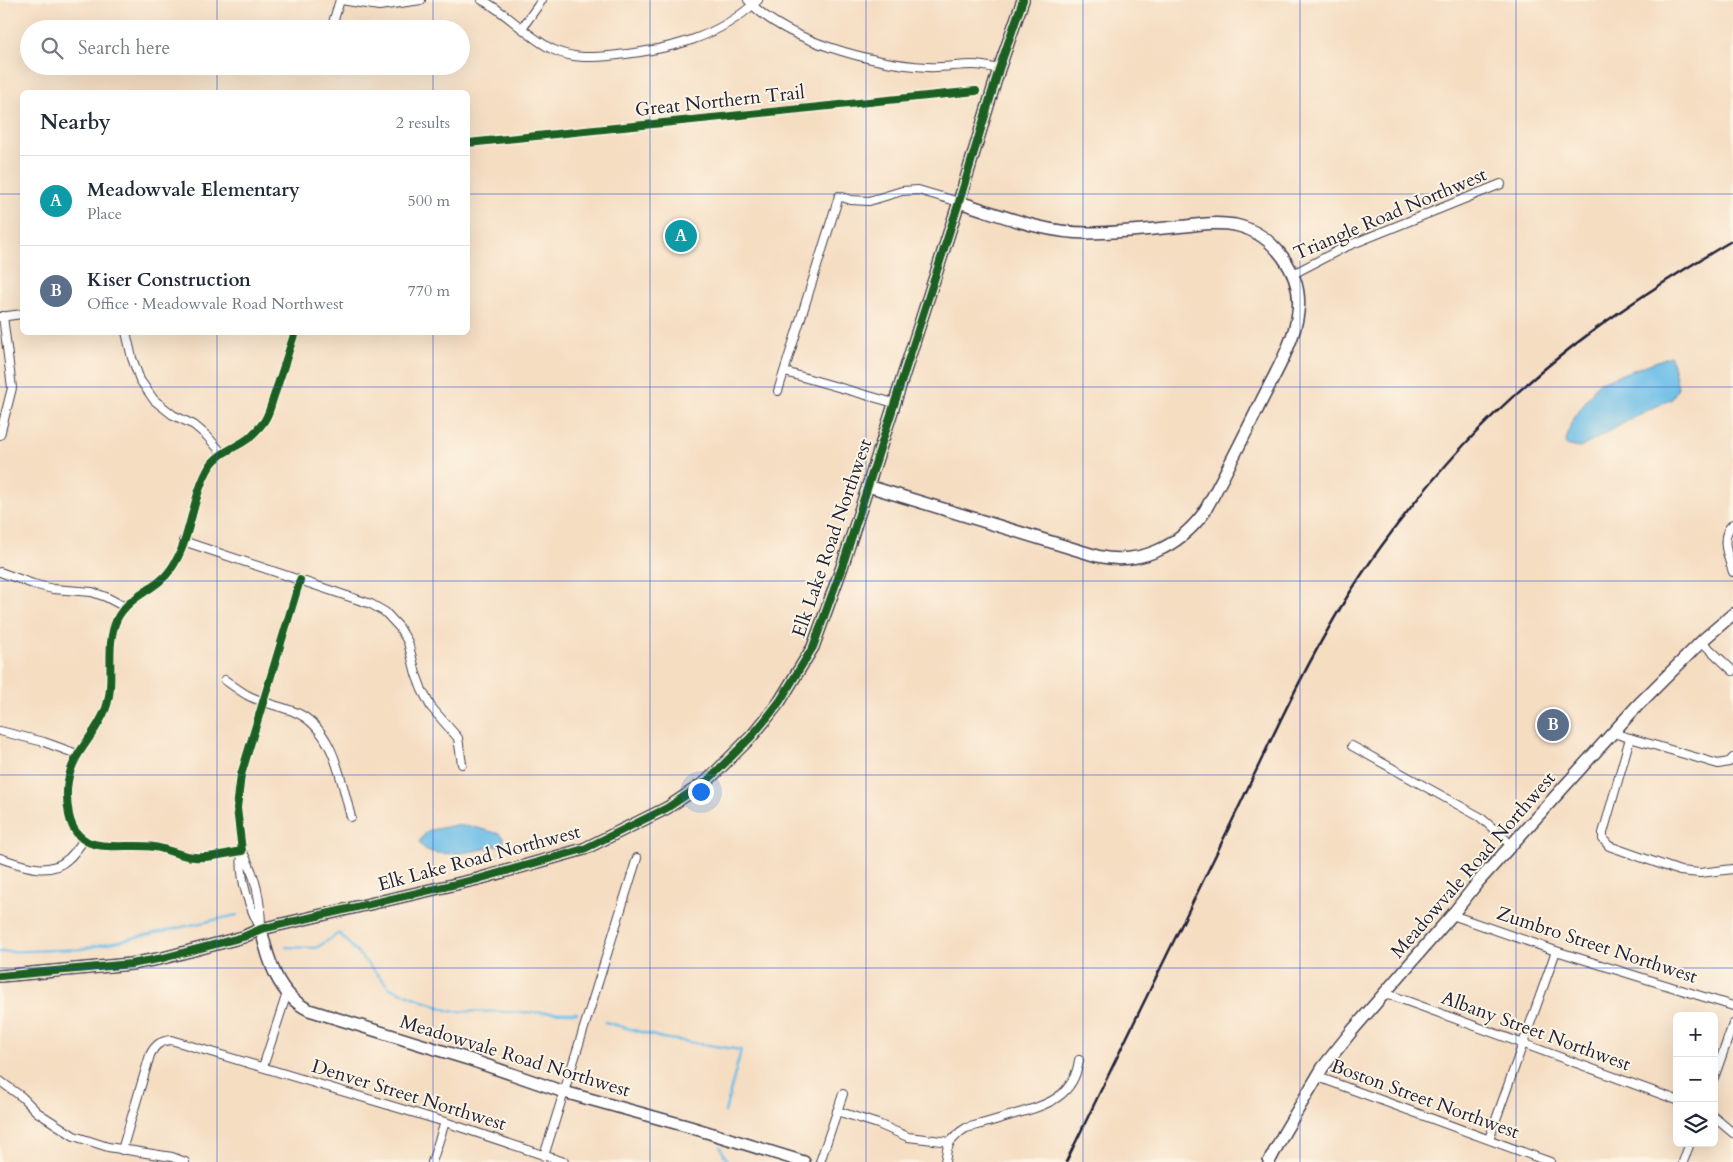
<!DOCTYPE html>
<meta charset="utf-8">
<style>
:root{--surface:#fff;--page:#f2f2f3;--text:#1f2937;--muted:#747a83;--line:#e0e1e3;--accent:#2563eb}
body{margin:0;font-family:Cardo,serif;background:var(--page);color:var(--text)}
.controls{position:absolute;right:15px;bottom:15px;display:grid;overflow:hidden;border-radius:8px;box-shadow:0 5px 20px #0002}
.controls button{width:45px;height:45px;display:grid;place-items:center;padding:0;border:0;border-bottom:1px solid var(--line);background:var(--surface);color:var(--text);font:25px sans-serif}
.you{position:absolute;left:700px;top:791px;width:18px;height:18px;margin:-12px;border:4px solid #fff;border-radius:50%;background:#1a73e8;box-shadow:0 0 0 8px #1a73e833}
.badge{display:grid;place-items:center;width:32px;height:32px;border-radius:50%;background:var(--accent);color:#fff;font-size:16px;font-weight:700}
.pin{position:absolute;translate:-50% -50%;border:2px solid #fff;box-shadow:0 1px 5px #0006}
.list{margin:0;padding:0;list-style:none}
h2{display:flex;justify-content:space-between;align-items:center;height:65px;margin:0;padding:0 20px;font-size:21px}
h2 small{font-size:16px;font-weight:400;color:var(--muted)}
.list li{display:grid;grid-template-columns:32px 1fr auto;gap:15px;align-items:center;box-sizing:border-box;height:90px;padding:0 20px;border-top:1px solid var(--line)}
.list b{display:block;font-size:19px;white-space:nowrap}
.list p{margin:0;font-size:16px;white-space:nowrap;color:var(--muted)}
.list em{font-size:16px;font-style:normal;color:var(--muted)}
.icon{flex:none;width:28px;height:28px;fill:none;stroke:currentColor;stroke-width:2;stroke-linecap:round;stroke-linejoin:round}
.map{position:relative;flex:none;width:1733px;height:1162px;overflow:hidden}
.search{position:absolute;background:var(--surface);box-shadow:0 5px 20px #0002;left:20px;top:20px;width:450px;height:55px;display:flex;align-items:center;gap:12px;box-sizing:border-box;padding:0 18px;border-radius:28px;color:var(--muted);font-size:19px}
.panel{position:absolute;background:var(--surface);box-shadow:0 5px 20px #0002;left:20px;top:90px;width:450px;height:245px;border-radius:8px}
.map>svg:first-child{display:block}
.water{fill:#6cbee8;stroke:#477092}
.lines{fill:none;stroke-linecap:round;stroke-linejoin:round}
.stream{stroke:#6cbee8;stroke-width:2.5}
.street-casing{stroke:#423e4f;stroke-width:10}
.secondary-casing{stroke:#423e4f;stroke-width:14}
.street{stroke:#fff;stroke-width:8}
.secondary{stroke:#fff;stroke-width:11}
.rail{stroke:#22223b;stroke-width:2.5}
.cycleway-casing{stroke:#fcf5e5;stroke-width:11}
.cycleway{stroke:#1b5e20;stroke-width:8}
.grid{fill:none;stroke:#1d4ed8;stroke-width:1;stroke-opacity:0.55}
.labels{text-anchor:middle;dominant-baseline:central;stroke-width:4;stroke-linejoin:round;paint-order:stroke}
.street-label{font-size:19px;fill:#22223b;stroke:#fcf5e5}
</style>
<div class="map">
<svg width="1733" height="1162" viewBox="0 0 1733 1162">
<rect width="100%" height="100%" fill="#fcf5e5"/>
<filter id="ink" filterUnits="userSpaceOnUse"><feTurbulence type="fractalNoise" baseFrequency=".02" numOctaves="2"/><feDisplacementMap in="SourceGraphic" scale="10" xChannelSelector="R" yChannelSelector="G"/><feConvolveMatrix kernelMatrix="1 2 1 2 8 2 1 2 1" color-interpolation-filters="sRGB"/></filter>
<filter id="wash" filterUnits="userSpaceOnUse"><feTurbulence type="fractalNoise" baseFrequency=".0096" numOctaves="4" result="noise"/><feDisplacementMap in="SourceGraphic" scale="20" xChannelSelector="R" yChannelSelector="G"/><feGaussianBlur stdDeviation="1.12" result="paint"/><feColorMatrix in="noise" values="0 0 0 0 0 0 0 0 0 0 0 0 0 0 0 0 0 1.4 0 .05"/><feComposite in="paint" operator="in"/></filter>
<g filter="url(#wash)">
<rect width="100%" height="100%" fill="#f5ddc2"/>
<g class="water">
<polygon points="1671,356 1678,387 1672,399 1640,414 1580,448 1565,445 1571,423 1596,386 1600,382"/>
<path d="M 455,825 L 478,828 L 500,834 L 505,840 L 503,844 C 486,849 428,864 419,842 L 427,831 Z"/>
</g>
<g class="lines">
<g class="stream">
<polyline points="286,947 316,948 339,933 390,988 450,1011 577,1013"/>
<polyline points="0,952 82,949 237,915"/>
<polyline points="605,1022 662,1038 741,1050 725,1112"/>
<polyline points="720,1147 728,1162"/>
</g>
</g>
</g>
<g filter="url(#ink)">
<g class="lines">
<g class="street-casing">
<g id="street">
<polyline points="341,0 379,6 421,0"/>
<path d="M 482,0 C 508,13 528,38 554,50 C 575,60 597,57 618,55 C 671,49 718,38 758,0"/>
<path d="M 748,0 C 783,41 875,64 927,67 C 942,68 957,65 973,65 C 982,65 990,67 999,69"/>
<polyline points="522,28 542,0"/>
<polyline points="331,29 340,0"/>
<polyline points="1293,274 1345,247 1501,184"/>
<polyline points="0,317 22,314"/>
<polyline points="126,332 132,358 140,380 154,400 173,415 194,425 207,436 222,453"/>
<path d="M 295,332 C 288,353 282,373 275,393 C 272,401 270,411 266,418 C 263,425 254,433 249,438 C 236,448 219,452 210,466 C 191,497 192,539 171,569 C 157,590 129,595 117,619 C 104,647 116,680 106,708 C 96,736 73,751 68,781 C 66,792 67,804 69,815 C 78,859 121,842 154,847 C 168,849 180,856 194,857 C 210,859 227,853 242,851 L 237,808 L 241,775 L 300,580"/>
<polyline points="785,372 894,403"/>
<polyline points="778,391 839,196 851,200 869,201 902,191 918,190 959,202"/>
<polyline points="0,435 12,388 3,316"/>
<path d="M 1733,524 C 1719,537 1728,556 1733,572"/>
<polyline points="183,541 371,604 385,612 399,627 408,642 416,674 422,690 431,707 458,738 462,764"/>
<polyline points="0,572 33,584 53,589 92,592 106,597 125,607"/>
<polyline points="1702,642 1733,671"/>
<path d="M 225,680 C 232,685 240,691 247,695 C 262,703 280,706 295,712 C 334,728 341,781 351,817"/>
<polyline points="0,731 44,742 77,754"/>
<polyline points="1613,733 1718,764 1729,762 1733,758"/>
<polyline points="1630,738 1603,833 1603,839 1609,846 1680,871 1700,873 1733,869"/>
<polyline points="1352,746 1480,817 1504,838 1511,846"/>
<path d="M 242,851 C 256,875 261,902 261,929 C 248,905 239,878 242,851 Z"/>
<path d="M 0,858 C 21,865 49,877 68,859 C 74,854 79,846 84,840"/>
<polyline points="1452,915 1556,951 1733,1006"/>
<polyline points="1384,995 1393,996 1677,1100"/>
<polyline points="263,1067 287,993"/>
<polyline points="1318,1077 1550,1162"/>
<polyline points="1714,1078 1733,1024"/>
<polyline points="0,1081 22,1097 37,1112 74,1136 108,1147 172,1157 185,1162"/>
<path d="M 837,1111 L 878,1124 L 908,1137 L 950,1142 L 960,1132 L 966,1128 C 982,1124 999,1119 1015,1114 C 1047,1105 1074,1097 1079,1060"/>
<polyline points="1714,1117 1733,1133"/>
<polyline points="1489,1139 1556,951"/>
<path d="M 122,1150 L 150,1055 C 155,1045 160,1041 171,1040 L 445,1122 L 564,1162"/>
<polyline points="544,1156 637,858"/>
<polyline points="432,1162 445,1122"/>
<polyline points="820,1162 843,1094"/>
<polyline points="945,1162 947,1150 950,1142"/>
<polyline points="1683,1162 1690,1143"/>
</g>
</g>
<g class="secondary-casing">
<g id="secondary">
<path d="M 868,486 L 1097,556 C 1139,566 1178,547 1203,514 C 1223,479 1241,442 1259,406 C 1272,379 1295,342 1298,312 C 1303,273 1273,233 1235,225 C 1218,222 1202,224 1186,226 C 1153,229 1120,233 1087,233 C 1043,233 1001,215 959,202"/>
<path d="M 261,929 C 268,960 278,995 309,1010 L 468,1059 L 564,1092 L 690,1127 L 804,1162"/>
<polyline points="0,976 131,964 163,958 243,937 261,929 478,879 584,849 667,808 707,781 751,737 766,719 780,701 813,647 842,567 959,202 999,69 1023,0"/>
<polyline points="1269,1162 1284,1133 1323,1067 1351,1032 1452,915 1478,882 1637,706 1704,639 1733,614"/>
</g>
</g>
<use href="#street" class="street"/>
<use href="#secondary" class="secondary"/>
<path class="rail" d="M 1066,1162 C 1118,1055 1170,949 1222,842 C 1262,760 1299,675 1347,597 C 1381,543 1421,492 1464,445 C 1544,359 1633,299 1733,240"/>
<g class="cycleway-casing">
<g id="cycleway">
<polyline points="468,143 976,91"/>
<path d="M 295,332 C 288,353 282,373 275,393 C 272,401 270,411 266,418 C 263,425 254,433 249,438 C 236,448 219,452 210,466 C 191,497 192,539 171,569 C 157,590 129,595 117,619 C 104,647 116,680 106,708 C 96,736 73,751 68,781 C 66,792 67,804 69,815 C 78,859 121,842 154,847 C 168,849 180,856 194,857 C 210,859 227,853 242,851 L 237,808 L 241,775 L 300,580"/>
<polyline points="0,976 131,964 163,958 243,937 261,929 478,879 584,849 667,808 707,781 751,737 766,719 780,701 813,647 842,567 959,202 999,69 1023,0"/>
</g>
</g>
<use href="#cycleway" class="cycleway"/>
</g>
</g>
<path class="grid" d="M 217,0 L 217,29M 433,0 L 433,29M 650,0 L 650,1162M 866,0 L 866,1162M 1083,0 L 1083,1162M 1300,0 L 1300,1162M 1516,0 L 1516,1162M 217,66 L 217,92M 433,66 L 433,92M 0,194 L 22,194M 468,194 L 1733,194M 217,332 L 217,1162M 433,332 L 433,1162M 0,387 L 1733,387M 0,581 L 1733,581M 0,775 L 1733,775M 0,968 L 1733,968"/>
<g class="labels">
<g class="street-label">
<text transform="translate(720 101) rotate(-6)">Great Northern Trail</text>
<text transform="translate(1390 214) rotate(-23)">Triangle Road Northwest</text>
<text transform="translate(832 538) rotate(-71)">Elk Lake Road Northwest</text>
<text transform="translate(479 858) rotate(-15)">Elk Lake Road Northwest</text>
<text transform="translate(1473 865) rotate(-49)">Meadowvale Road Northwest</text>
<text transform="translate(1597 945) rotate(18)">Zumbro Street Northwest</text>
<text transform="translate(1536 1031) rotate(20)">Albany Street Northwest</text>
<text transform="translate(515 1056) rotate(17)">Meadowvale Road Northwest</text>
<text transform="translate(409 1095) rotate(17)">Denver Street Northwest</text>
<text transform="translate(1425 1099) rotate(20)">Boston Street Northwest</text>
</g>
</g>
</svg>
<div class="controls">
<button>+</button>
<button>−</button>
<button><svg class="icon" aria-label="layers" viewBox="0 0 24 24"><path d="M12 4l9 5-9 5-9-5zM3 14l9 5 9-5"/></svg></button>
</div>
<div class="you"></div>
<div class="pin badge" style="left:681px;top:236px;background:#0f9aa8">A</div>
<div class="pin badge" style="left:1553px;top:725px;background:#5c6f8a">B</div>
<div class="search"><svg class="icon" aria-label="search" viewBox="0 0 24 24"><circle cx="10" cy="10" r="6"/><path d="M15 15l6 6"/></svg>Search here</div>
<section class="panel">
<h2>Nearby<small>2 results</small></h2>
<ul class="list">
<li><span class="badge" style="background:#0f9aa8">A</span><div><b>Meadowvale Elementary</b><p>Place</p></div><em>500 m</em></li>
<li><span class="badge" style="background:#5c6f8a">B</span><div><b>Kiser Construction</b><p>Office · Meadowvale Road Northwest</p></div><em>770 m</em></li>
</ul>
</section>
</div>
